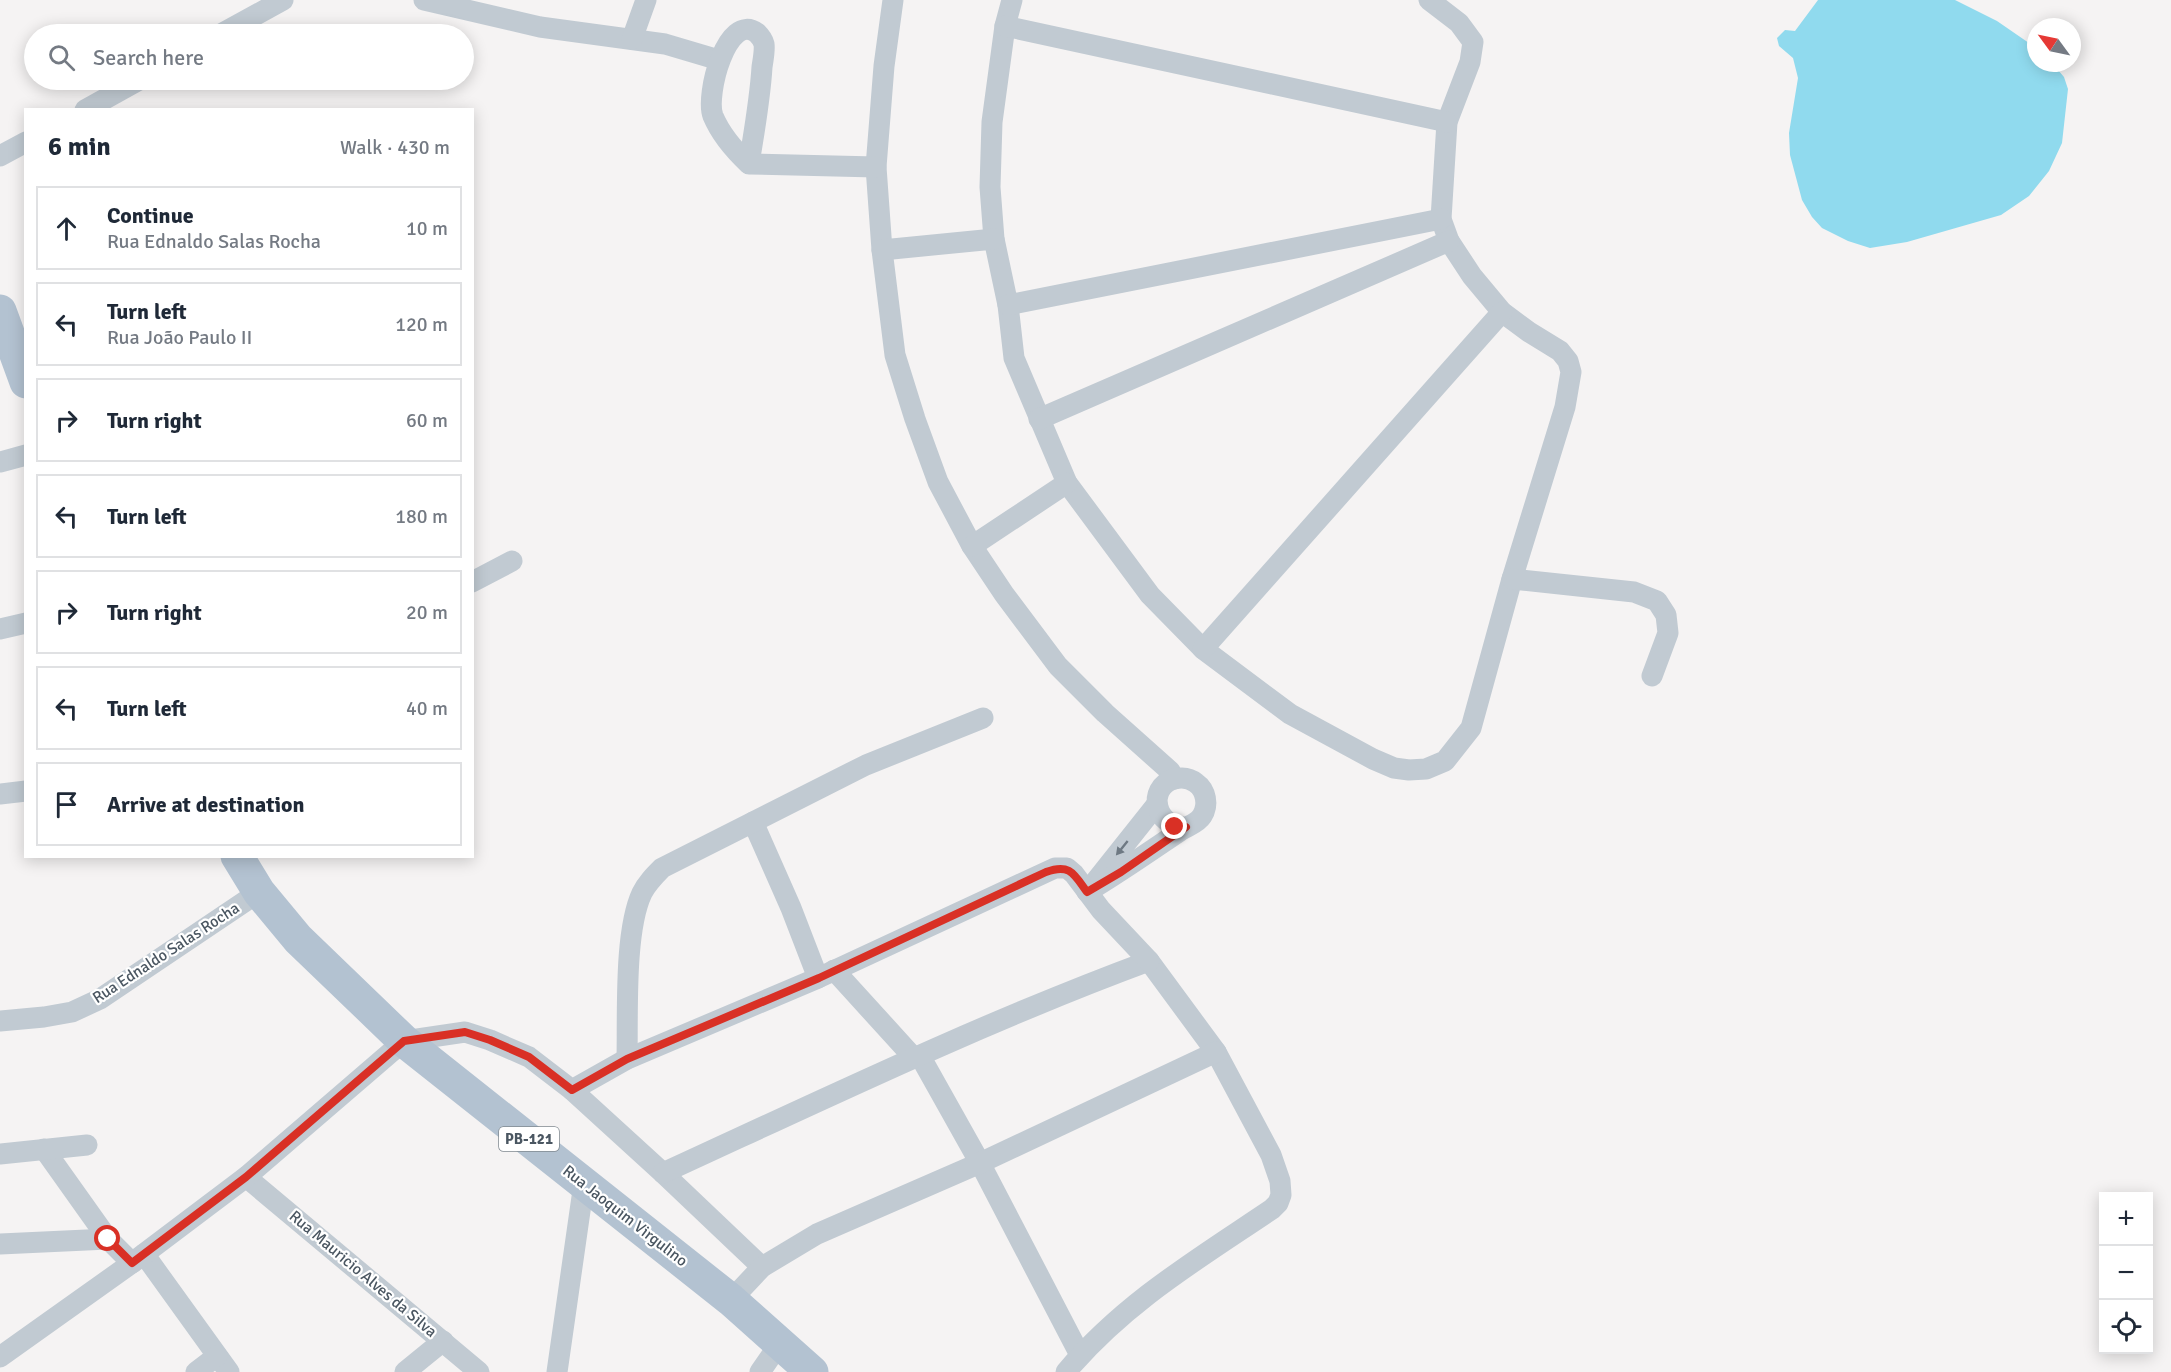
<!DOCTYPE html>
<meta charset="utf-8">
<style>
:root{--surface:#fff;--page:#f2f2f3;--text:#1f2937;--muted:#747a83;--line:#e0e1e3}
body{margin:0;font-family:Signika,sans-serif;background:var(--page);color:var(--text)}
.controls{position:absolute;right:18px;bottom:18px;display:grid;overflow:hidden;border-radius:0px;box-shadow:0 3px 15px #0003}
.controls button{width:54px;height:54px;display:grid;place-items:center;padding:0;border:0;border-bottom:2px solid var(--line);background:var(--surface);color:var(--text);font:30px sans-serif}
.compass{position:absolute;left:2027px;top:18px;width:54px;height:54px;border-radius:50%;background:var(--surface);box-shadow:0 3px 15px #0003;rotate:303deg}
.stop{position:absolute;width:18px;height:18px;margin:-14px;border:4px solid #d93025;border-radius:50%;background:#fff}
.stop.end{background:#d93025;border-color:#fff;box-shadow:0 2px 6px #0008}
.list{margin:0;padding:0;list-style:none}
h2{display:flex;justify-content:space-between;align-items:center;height:78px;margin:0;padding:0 24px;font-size:26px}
h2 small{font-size:20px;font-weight:400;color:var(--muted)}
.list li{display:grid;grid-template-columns:39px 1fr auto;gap:18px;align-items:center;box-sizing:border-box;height:84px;margin:0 12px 12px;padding:0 12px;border:2px solid var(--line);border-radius:0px}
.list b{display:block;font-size:22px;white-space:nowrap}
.list p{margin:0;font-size:20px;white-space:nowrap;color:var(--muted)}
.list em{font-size:20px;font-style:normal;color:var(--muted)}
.icon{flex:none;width:33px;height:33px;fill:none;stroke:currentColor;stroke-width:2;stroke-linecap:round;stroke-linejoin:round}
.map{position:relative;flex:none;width:2171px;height:1372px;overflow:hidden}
.search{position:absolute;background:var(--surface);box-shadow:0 3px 15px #0003;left:24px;top:24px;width:450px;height:66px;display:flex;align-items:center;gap:15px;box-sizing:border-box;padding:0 21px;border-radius:33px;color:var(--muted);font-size:22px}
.panel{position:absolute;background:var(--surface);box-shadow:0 3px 15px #0003;left:24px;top:108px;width:450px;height:750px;border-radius:0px}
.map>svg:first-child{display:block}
.water{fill:#90daee}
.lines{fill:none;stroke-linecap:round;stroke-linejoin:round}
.street{stroke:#c1cad2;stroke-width:21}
.primary{stroke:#b3c2d1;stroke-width:33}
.oneway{fill:#6e7983}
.route{stroke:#d93025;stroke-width:8}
.labels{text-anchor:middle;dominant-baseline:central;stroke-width:4.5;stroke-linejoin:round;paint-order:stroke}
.shield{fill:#fff;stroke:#808990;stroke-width:1.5}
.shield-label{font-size:15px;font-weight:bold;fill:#4a5661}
.street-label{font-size:16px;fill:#4a5661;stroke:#fff}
</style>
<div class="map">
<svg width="2171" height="1372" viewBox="0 0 2171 1372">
<rect width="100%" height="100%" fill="#f5f3f3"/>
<polygon class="water" points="1818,0 1955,0 1997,21 2036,48 2036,63 2052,63 2064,77 2068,89 2062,143 2049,171 2029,196 2001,215 1907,242 1870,248 1848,241 1822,228 1812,217 1802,200 1790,155 1789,133 1798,78 1793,58 1779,46 1777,38 1785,30 1795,31"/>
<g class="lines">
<g class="street">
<polyline points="424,0 540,27 665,44 719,60"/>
<polyline points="893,0 884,66 876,167 882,250 895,355 915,419 938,482 972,546 1004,594 1058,666 1105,713 1170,771 1174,779"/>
<polyline points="1012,0 1005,26 992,122 990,187 994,239 1008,305 1014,358 1067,483 1150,595 1203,649 1290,714 1373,759 1394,768 1409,770 1426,769 1445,761 1471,728 1512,579 1565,407 1571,372 1568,361 1560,351 1529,332 1502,312 1472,276 1449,241 1441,219 1447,122 1470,62 1473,42 1459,23 1429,0"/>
<polyline points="1005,26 1447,122"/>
<polyline points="221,34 283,0"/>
<polyline points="632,39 646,0"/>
<polyline points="85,110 139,80"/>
<polyline points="0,156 26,142"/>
<path d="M 749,164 C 754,132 760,100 762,67 C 763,60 765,51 764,44 C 763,40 760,36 757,33 C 727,11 705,95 713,116 C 721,135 734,150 749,164 L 876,167"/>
<polyline points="882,250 994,239"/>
<polyline points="1008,305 1441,219"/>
<polyline points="1039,419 1449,241"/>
<polyline points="0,462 26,455"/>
<polyline points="972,546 1067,483"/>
<polyline points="1512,579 1634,592 1657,601 1666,615 1668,633 1652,676"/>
<polyline points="472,582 512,561"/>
<polyline points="0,629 26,623"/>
<polyline points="1203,649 1502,312"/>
<polyline points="0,794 26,791"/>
<polyline points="753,822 791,908 818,978"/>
<polyline points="1095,882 1157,804"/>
<path d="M 1087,892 C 1119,873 1149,852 1180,831 C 1187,826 1197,824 1202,816 C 1209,805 1206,790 1196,783 C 1190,778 1182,777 1174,779 C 1146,788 1155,828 1186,827"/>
<polyline points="834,970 914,1058"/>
<polyline points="0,1021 44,1017 72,1012 100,999 259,892"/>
<polyline points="920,1056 980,1163 1080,1355"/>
<path d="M 627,1059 C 628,1015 624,931 642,893 C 647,883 654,876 662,868 L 866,765 L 983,718"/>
<polyline points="572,1090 663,1173 762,1267"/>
<polyline points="44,1149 108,1239"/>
<polyline points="0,1154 87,1145"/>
<path d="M 663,1173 C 824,1099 984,1022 1149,961 L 1216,1052 L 1271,1155 L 1280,1181 L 1281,1195 L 1278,1203 L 1272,1209 C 1198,1259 1125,1302 1066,1372"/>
<polyline points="246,1177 479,1372"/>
<polyline points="0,1244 108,1239 132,1263"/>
<polyline points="144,1254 229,1372"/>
<polyline points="731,1300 762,1267 817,1234 980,1163 1216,1052"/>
<polyline points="0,1357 132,1263 246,1177 404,1041 465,1032 490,1040 529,1057 572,1090 627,1059 818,978 1055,868 1067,868 1074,874 1101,910 1149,961"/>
<polyline points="196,1372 217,1356"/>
<polyline points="405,1372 443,1341"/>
<polyline points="557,1372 584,1183"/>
<polyline points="760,1372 780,1343"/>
</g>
<g class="primary">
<polyline points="0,311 26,382"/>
<polyline points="237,856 259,892 298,939 404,1041 731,1300 812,1372"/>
</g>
</g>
<defs><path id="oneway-solid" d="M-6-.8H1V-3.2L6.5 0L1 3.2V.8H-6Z" transform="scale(1.5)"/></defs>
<use class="oneway" href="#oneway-solid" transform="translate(1122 848) rotate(129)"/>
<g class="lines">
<path class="route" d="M 108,1239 L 132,1263 L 246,1177 L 404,1041 L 465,1032 L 490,1040 L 529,1057 L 572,1090 L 627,1059 L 819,978 L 1046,872 C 1070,863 1074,874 1087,892 L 1121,872 L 1186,827 L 1175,827"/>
</g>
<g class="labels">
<rect class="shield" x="499" y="1127" width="60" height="24" rx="4.5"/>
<g class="shield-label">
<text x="529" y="1139">PB-121</text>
</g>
<g class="street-label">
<text transform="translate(166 953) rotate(-33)">Rua Ednaldo Salas Rocha</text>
<text transform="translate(625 1216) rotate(38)">Rua Jaoquim Virgulino</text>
<text transform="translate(363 1274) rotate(40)">Rua Mauricio Alves da Silva</text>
</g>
</g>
</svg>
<div class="controls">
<button>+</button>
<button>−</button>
<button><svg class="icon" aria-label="locate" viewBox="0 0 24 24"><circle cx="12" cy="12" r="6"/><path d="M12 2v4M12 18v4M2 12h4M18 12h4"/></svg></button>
</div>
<svg class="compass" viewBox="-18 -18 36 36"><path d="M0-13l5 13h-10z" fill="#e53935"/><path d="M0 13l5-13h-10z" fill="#747a83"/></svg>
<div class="stop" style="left:108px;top:1239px"></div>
<div class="stop end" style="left:1175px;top:827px"></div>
<div class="search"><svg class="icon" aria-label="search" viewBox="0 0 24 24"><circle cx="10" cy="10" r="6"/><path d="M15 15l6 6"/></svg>Search here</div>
<section class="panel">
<h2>6 min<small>Walk · 430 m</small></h2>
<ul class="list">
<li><svg class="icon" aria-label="ahead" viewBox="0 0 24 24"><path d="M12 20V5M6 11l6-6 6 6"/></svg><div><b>Continue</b><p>Rua Ednaldo Salas Rocha</p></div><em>10 m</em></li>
<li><svg class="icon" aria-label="left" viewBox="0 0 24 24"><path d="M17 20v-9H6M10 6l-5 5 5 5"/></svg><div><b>Turn left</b><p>Rua João Paulo II</p></div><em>120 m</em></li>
<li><svg class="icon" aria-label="right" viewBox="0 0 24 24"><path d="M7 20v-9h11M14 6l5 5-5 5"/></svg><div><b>Turn right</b></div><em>60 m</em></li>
<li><svg class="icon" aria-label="left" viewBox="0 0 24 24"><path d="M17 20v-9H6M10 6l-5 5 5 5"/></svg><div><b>Turn left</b></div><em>180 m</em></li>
<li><svg class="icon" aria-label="right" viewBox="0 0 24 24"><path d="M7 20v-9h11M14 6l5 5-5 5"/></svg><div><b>Turn right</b></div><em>20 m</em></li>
<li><svg class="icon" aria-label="left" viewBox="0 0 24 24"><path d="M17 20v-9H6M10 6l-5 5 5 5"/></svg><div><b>Turn left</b></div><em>40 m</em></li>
<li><svg class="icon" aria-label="arrive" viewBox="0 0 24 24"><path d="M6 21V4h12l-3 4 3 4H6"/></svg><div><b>Arrive at destination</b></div></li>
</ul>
</section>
</div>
